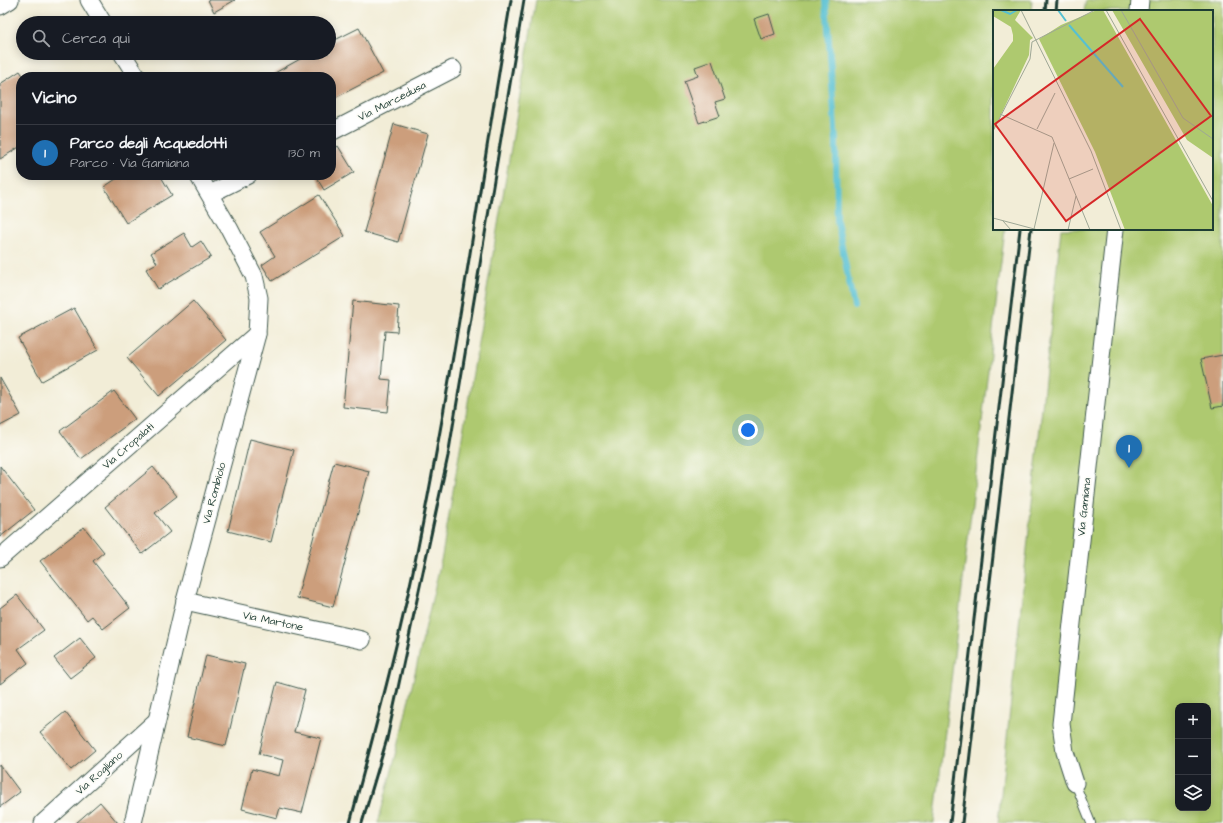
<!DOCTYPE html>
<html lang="it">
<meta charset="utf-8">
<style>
:root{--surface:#171b24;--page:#20242c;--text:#f1f3f6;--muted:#9ea1a6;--line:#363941;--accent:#1f6fb2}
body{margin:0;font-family:"Architects Daughter",sans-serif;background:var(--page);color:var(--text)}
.controls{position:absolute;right:12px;bottom:12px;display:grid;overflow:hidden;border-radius:8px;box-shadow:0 2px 10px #0003}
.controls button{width:36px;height:36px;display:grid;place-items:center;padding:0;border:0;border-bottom:1px solid var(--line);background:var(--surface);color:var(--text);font:20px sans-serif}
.you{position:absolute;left:748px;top:430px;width:14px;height:14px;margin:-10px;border:3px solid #fff;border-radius:50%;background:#1a73e8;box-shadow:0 0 0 6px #1a73e833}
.badge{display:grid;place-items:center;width:26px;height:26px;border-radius:50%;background:var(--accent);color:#fff;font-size:13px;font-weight:700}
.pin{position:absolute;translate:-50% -33px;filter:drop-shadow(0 1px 2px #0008)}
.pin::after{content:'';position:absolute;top:21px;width:14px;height:12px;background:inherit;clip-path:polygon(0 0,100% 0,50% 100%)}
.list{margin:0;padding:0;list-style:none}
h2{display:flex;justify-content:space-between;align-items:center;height:52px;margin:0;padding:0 16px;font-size:17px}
h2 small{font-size:13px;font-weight:400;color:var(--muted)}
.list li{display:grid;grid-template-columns:26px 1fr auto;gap:12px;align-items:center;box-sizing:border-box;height:56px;padding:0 16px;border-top:1px solid var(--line)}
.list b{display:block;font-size:15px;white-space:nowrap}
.list p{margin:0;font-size:13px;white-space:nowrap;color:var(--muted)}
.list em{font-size:13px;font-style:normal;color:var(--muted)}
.icon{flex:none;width:22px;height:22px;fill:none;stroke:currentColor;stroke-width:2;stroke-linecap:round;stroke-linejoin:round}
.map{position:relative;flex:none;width:1223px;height:823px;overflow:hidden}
.search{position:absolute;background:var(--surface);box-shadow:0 2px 10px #0003;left:16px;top:16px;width:320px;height:44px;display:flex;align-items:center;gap:10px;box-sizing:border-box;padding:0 14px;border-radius:22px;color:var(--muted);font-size:15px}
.panel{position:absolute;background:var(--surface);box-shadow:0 2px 10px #0003;left:16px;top:72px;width:320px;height:108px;border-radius:16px}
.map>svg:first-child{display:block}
.green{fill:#aec96f;stroke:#668352;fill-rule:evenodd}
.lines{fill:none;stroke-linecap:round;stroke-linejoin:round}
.stream{stroke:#56c0d2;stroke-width:6}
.building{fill:#cc9e7c}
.service-casing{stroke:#3f574c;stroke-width:10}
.minor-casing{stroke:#3f574c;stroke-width:19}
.service{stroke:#fff;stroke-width:8}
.minor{stroke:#fff;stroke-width:17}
.rail{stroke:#1f3d34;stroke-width:3}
.labels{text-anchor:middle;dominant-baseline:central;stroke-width:3.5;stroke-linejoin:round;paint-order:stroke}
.street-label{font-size:11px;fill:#1f3d34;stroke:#fdfcf7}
.inset-river{fill:none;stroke:#56c0d2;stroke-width:2}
.inset-road{fill:none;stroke:#9ea796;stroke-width:1}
.view{fill:#d62828;fill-opacity:0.15;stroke:#d62828;stroke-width:2}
.inset-edge{fill:none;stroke:#1f3d34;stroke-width:2}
</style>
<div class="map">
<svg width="1223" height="823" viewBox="0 0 1223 823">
<rect width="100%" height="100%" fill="#fdfcf7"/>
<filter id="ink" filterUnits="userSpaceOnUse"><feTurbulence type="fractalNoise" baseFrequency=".025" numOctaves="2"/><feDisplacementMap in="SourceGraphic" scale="8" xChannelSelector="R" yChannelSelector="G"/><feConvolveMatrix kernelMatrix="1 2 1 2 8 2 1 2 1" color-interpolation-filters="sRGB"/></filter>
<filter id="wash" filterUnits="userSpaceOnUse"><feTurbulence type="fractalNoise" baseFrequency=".012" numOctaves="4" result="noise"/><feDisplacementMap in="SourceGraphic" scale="16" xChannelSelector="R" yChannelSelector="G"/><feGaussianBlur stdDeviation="0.9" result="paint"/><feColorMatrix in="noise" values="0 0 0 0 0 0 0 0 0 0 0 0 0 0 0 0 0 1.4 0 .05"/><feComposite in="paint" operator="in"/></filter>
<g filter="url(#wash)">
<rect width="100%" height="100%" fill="#f2edd7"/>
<g class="green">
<polygon points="536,0 1032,0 1031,11 994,11 994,229 1005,229 934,823 378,823 396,755 442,556"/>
<path d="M 1086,0 L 1223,0 L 1223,823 L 998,823 L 1061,229 L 1212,229 L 1212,11 L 1084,11 ZM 1178,706 L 1208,706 L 1208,808 L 1178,808 Z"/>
</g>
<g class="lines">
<polyline class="stream" points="826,0 836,141 837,221 854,307"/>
</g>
<g id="blocks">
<g class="building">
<polygon points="208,0 235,0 214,12"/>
<polygon points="769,14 775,34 761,39 754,19"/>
<polygon points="359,28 383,73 331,100 331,77 275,77 273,74 311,53 329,53 329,43"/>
<polygon points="712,61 725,99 715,102 720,116 699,123 684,81 698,76 695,67"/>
<polygon points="20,71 24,77 21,77 21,146 0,159 0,84"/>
<polygon points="394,124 428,134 398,242 364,232"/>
<polygon points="338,146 354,172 324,190 315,175 331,175 331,151"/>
<polygon points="122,175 160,175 172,195 126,223 104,187"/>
<polygon points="319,195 345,236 272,281 262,265 275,256 260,232"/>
<polygon points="184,233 192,247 201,241 211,257 158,289 146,269 157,263 151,253"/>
<polygon points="193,301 226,340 159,396 127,358"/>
<polygon points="353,301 399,306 397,332 385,331 381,379 391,380 388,412 343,407"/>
<polygon points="74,308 98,350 42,381 18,338"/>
<polygon points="1223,355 1223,406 1212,408 1201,359"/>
<polygon points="0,378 21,415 0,426"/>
<polygon points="114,391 135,419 81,459 60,431"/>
<polygon points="250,439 294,450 271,542 228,531"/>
<polygon points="334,462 369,471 333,607 297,598"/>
<polygon points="0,466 34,510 0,537"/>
<polygon points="153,467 177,496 155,513 170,532 142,554 105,507"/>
<polygon points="84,527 104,552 93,561 130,608 103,629 92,616 87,620 40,561"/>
<polygon points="17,595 44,630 18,649 28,663 0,684 0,608"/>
<polygon points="80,638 96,658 70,678 54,658"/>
<polygon points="206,655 245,664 226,746 187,737"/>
<polygon points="277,682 305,690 294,732 321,738 302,813 280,808 277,818 242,809 252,769 279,776 283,760 259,754"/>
<polygon points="65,712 95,750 71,770 40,732"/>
<polygon points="0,765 20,792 0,807"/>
<polygon points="100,802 118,823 76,823"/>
</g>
</g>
</g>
<g filter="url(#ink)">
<use href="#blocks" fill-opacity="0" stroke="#3f574c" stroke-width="1"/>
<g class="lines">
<g class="service-casing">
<polyline id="service" points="1075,783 1091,823"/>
</g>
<g class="minor-casing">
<g id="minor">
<polyline points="89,0 103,23"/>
<polyline points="0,6 10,0"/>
<polyline points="1139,11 1140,0"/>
<polyline points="122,53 137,77"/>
<polyline points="331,132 453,69"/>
<polyline points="210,194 248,175"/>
<polyline points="0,558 257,334"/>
<polyline points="185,601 362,640"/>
<polyline points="1075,783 1065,752 1061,724 1115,229"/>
<polyline points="43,823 155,722"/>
<polyline points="133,823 185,601 257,334 259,298 254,276 229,228 198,175"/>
</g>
</g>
<use href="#service" class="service"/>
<use href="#minor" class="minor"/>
<g class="rail">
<polyline points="1045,11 1046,0"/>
<polyline points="1056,11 1057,0"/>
<path d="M 350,823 C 376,726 402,630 421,532 C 456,356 481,177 511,0"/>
<polyline points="362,823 387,739 448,456 524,0"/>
<polyline points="950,823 1020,229"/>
<polyline points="962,823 1031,229"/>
</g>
</g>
</g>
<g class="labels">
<g class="street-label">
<text transform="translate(392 101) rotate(-27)">Via Marcedusa</text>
<text transform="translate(128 446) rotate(-41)">Via Cropalati</text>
<text transform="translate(214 493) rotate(-75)">Via Rombiolo</text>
<text transform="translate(1084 507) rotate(-84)">Via Gamiana</text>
<text transform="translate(273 621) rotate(12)">Via Martone</text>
<text transform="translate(99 773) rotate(-42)">Via Rogliano</text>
</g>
</g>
<g transform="translate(993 10)">
<rect width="220" height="220" fill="#f2edd7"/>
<path d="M 0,0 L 28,0 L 22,10 L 40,28 L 37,30 L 36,45 L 0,122 L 0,59 L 20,31 L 20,25 L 18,17 L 0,6 ZM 104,0 L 110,0 L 220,196 L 220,220 L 132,220 L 102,142 L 46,29 L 68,15 ZM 119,0 L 220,0 L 220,148 L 194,130 Z" fill="#aec96f"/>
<path class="inset-river" d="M 8,0 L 17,4 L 24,0M 65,0 L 73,11M 76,15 L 130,77"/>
<path class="inset-road" d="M 28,0 L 98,141 L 128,220M 113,0 L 220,191M 128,0 L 190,108 L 220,129M 7,104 L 59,127 L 97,220M 44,119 L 62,83M 0,121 L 37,49 L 39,32 L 102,0M 76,169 L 100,159M 0,208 L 45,220M 10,211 L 18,220M 41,219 L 61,133M 75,220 L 83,186"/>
<path class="view" d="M 147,9 L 218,106 L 73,211 L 2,114 Z"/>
<rect width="220" height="220" class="inset-edge"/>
</g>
</svg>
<div class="controls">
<button>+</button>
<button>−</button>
<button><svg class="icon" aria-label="layers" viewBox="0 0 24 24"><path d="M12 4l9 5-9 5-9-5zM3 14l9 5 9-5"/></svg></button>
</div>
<div class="you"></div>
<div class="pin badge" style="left:1129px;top:468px">1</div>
<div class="search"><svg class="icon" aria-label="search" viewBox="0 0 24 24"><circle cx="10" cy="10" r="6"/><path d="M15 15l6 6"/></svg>Cerca qui</div>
<section class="panel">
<h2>Vicino<small></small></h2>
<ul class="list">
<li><span class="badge">1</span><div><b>Parco degli Acquedotti</b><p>Parco · Via Gamiana</p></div><em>130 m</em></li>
</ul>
</section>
</div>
